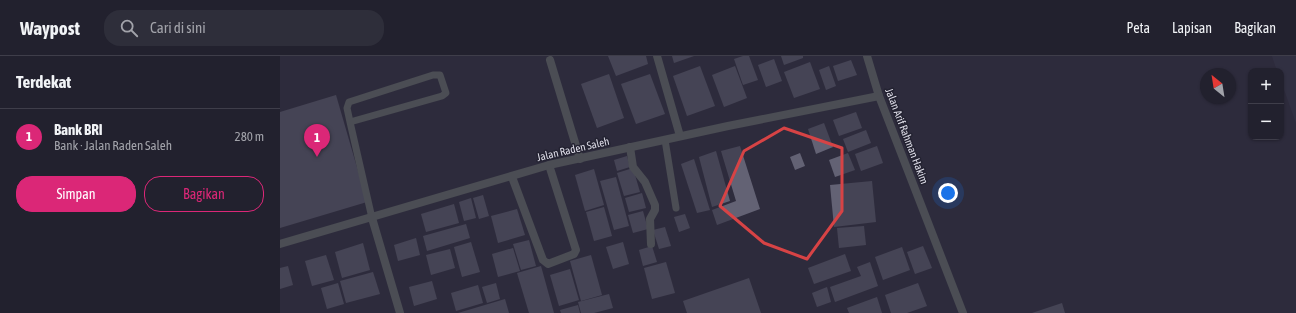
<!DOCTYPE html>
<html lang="id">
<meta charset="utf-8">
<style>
:root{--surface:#22212e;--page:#2e2e3a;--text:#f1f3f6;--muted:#a2a3aa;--line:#3f3e4a;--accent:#db2777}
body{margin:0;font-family:"Asap Condensed",sans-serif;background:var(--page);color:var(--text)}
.controls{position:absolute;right:12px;top:12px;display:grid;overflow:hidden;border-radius:8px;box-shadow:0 1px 3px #0004}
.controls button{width:36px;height:36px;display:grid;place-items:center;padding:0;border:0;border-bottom:1px solid var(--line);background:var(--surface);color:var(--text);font:20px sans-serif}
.compass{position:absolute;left:920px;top:12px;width:36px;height:36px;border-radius:50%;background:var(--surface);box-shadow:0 1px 3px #0004;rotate:330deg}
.you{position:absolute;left:668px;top:137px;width:14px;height:14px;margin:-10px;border:3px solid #fff;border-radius:50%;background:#1a73e8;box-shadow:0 0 0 6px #1a73e833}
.badge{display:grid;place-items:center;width:26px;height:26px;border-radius:50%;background:var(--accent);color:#fff;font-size:13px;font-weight:700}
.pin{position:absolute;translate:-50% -33px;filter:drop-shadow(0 1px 2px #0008)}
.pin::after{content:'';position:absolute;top:21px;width:14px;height:12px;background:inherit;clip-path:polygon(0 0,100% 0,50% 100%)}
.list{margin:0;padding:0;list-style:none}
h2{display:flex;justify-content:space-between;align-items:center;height:52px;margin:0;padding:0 16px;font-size:17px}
h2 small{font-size:13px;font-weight:400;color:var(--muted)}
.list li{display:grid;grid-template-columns:26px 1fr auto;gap:12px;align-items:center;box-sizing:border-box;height:56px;padding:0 16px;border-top:1px solid var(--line)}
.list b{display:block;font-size:15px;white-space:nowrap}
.list p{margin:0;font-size:13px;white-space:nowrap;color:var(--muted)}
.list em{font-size:13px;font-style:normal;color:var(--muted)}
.actions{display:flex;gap:8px;padding:12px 16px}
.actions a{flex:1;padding:9px 0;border:1px solid var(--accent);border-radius:16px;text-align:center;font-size:14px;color:var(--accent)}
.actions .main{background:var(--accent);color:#fff}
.icon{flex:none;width:22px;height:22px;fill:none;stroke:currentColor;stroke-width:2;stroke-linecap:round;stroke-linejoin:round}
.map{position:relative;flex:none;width:1016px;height:257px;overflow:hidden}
header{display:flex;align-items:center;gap:24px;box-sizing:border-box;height:56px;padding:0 20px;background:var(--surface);border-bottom:1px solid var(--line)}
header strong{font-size:19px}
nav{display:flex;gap:22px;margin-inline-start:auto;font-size:14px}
.search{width:280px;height:36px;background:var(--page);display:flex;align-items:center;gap:10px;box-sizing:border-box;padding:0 14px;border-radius:16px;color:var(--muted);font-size:15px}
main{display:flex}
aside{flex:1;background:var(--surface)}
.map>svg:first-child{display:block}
.built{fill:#37354b}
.building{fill:#636274}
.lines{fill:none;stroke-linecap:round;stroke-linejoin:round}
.lane{stroke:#6f7671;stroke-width:7}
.street{stroke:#6f7671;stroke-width:8}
.marked{fill:none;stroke:#d74345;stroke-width:3;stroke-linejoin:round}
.labels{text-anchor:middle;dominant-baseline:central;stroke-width:3;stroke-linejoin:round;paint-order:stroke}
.street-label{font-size:11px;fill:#dfdee9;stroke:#242332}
</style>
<header>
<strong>Waypost</strong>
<div class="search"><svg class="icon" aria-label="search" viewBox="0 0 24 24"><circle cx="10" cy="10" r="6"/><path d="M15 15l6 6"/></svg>Cari di sini</div>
<nav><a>Peta</a><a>Lapisan</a><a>Bagikan</a></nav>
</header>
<main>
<aside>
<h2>Terdekat<small></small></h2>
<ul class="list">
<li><span class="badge">1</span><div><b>Bank BRI</b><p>Bank · Jalan Raden Saleh</p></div><em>280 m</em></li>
</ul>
<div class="actions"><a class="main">Simpan</a><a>Bagikan</a></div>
</aside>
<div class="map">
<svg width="1016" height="257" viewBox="0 0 1016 257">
<rect width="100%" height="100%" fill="#2e2c3d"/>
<polygon class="built" points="992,0 1016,0 1016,67 1001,25 1001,15 997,15"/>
<g class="building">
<polygon points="328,0 366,0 368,8 336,20"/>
<polygon points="392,0 414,0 394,7"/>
<polygon points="463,0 469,0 478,24 463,29 454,3"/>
<polygon points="501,0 523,0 523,2 504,9"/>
<polygon points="494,3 502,25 486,31 478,9"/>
<polygon points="571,4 577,19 558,25 553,10"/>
<polygon points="530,6 540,33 514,42 504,16"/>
<polygon points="420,10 435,50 407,60 393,20"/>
<polygon points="455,10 467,42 444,51 432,19"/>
<polygon points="549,10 556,30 546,34 539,14"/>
<polygon points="329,18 344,62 317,72 301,28"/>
<polygon points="370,18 385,58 356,68 341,28"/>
<polygon points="56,39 87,146 0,172 0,56"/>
<polygon points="576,56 582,72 559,80 553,64"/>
<polygon points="544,67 553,91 536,98 528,73"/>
<polygon points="586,74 591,87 568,96 563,83"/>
<polygon points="460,90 480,153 437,169 432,154 456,145 441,95"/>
<polygon points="597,90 603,107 581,115 575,98"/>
<polygon points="436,95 450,145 432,151 419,101"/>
<polygon points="520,97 525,110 515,114 510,101"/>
<polygon points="568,97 575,114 555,121 549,104"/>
<polygon points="347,100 350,111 337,115 334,104"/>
<polygon points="414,103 430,154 417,157 401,108"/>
<polygon points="353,112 360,136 344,140 337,117"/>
<polygon points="314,113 324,149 305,155 295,119"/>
<polygon points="336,121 349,170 334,174 320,125"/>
<polygon points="592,125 596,166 554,171 550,129"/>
<polygon points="362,137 366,152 349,156 345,142"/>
<polygon points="203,139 209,160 199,163 193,142"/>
<polygon points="191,142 196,162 184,165 179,146"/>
<polygon points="174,148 179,167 146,176 141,158"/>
<polygon points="324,151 332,180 314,185 306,156"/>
<polygon points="237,153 245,179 218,187 211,160"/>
<polygon points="363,155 368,173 353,177 348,159"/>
<polygon points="405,158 410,172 399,176 394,161"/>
<polygon points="186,168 190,182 147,195 143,180"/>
<polygon points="584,170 586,189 559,192 557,172"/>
<polygon points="385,171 391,190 379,193 373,174"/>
<polygon points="136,182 140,199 118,205 114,189"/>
<polygon points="249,184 256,210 241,214 233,188"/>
<polygon points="191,186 200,216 182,221 174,191"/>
<polygon points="343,186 349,208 333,213 326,191"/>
<polygon points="83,187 90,214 62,222 55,196"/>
<polygon points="372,190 377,206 363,210 359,194"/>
<polygon points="643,190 652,212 635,218 627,196"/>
<polygon points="622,191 630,214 603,224 595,201"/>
<polygon points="233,192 240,215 218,221 212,198"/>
<polygon points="170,193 175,212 151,219 146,199"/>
<polygon points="565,198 571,215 534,228 528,212"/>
<polygon points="46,199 54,224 32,230 25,205"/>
<polygon points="311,199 322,239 301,245 290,205"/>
<polygon points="386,206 395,237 372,243 364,212"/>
<polygon points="590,206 598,230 555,246 550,231 581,220 577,211"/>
<polygon points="8,210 13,229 0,233 0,212"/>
<polygon points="261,210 274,257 249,257 237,217"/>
<polygon points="290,213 299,244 279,250 270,219"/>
<polygon points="93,216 100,238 66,247 60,225"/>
<polygon points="469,222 481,257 407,257 403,245"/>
<polygon points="152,225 157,243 134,250 129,231"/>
<polygon points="58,227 64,248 47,253 41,232"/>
<polygon points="216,227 220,243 207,247 202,231"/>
<polygon points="638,227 647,250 627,257 611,257 605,239"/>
<polygon points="198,229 203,247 176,255 171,237"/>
<polygon points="547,231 551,246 537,251 532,237"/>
<polygon points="329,238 333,252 314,257 301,257 298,246"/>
<polygon points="597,241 602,257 569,257 567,252"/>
<polygon points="225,243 229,257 178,257"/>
<polygon points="782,247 785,257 752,257"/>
<polygon points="298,249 300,257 281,257 280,254"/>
</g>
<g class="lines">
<g class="lane">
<polyline points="70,66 162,40 166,37 160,19 153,19 69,46 67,52 70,66 92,162"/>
<polyline points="385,84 396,152"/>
</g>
<g class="street">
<polyline points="377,0 400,80"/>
<polyline points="587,0 599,40 683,257"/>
<polyline points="270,4 300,103"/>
<polyline points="350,91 353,111 365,126 375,149 375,154 370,163 371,188"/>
<polyline points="232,121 263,204 268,208 294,198 296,194 269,109"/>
<polyline points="92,162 120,257"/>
<polyline points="0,188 269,109 448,70 599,40"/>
</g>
</g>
<path d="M0 0H1016V257H0ZM 504,72 L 562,92 L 562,155 L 527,203 L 484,187 L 440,150 L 464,95 Z" fill="#2e2c3d" fill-opacity=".55" fill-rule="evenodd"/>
<path class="marked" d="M 504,72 L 562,92 L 562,155 L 527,203 L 484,187 L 440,150 L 464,95 Z"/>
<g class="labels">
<g class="street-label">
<text transform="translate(627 80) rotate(69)">Jalan Arif Rahman Hakim</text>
<text transform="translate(293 93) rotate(-13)">Jalan Raden Saleh</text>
</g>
</g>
</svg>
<div class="controls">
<button>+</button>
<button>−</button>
</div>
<svg class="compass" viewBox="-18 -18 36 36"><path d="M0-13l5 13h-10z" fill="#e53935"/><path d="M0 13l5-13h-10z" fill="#a2a3aa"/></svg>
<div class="you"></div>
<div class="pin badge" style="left:37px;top:101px">1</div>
</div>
</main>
